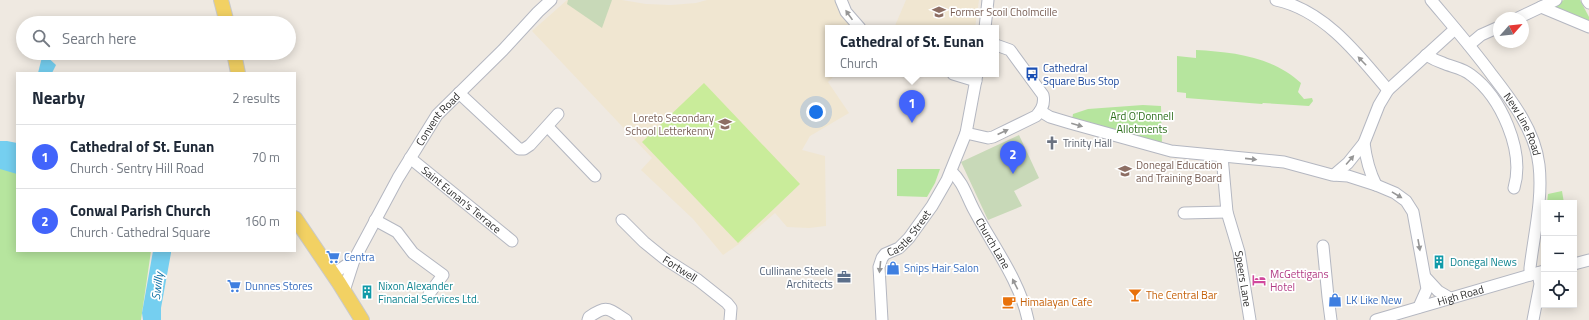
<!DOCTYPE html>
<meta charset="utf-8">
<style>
:root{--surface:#fff;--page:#f6f6f7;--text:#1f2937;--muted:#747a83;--line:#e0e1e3;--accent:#4264fb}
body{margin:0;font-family:"Titillium Web",sans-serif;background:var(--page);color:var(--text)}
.controls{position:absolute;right:12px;bottom:12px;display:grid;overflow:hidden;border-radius:0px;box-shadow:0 2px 10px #0003}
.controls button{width:36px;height:36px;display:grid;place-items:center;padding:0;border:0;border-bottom:1px solid var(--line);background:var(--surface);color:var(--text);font:20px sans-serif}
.compass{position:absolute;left:1493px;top:12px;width:36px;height:36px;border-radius:50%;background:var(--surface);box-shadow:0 2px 10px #0003;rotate:63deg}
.you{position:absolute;left:816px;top:112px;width:14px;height:14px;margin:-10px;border:3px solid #fff;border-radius:50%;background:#1a73e8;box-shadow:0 0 0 6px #1a73e833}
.badge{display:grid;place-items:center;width:26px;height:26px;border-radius:50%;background:var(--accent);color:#fff;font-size:13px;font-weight:700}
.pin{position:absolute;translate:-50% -33px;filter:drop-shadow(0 1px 2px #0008)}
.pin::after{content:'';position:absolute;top:21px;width:14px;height:12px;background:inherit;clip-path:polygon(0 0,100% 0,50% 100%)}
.popup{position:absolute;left:825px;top:25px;width:174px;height:52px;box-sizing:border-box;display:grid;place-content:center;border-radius:0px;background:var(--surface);filter:drop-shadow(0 1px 3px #0005);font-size:13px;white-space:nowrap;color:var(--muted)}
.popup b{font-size:15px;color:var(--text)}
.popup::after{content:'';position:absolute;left:50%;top:100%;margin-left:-8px;border:8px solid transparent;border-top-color:var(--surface)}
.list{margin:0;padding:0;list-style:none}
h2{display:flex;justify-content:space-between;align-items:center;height:52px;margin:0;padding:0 16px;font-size:17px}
h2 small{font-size:13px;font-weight:400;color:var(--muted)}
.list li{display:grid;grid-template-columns:26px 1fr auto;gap:12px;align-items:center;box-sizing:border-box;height:64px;padding:0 16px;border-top:1px solid var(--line)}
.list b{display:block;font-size:15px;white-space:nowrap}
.list p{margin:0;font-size:13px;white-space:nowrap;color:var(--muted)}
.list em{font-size:13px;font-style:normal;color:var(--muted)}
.icon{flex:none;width:22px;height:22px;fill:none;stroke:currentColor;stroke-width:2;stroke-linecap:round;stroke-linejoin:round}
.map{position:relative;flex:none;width:1589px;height:320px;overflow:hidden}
.search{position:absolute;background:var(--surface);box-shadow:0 2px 10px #0003;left:16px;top:16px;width:280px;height:44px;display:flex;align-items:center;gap:10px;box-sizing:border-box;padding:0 14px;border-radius:22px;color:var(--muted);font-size:15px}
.panel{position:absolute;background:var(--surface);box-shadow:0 2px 10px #0003;left:16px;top:72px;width:280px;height:180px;border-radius:0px}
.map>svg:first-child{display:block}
.education{fill:#f0e6d1}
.green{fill:#b6e59e}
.cemetery{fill:#c8d9b8}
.pitch{fill:#c9ec9a}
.water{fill:#75cff0}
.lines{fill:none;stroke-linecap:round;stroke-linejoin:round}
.minor-casing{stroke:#b4b7c1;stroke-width:13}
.major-casing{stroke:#c9c9c9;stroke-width:16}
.minor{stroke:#fff;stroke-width:11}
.major{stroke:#f2d163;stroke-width:14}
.oneway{fill:#969696}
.labels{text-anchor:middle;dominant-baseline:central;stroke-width:3.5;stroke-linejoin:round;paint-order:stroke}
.education-label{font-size:11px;fill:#785e54;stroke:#fff;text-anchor:start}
.transit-label{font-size:11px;fill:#164399;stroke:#fff;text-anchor:start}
.park-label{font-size:11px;fill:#2c6e1b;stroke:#fff}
.street-label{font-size:11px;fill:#2e2e2e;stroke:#fff}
.worship-label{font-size:11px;fill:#5b616d;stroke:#fff;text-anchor:start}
.shop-label{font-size:11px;fill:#366cbe;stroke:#fff;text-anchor:start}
.culture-label{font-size:11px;fill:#0d838f;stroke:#fff;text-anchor:start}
.service-label{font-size:11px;fill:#4e5e75;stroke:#fff;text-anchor:end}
.hotel-label{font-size:11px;fill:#b23c85;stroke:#fff;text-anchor:start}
.food-label{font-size:11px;fill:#c56008;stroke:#fff;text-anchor:start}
.water-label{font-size:12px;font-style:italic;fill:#0d6fa3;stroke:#fff}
</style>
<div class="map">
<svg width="1589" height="320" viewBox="0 0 1589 320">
<rect width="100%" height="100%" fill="#efe9e1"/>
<g class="education">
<polygon points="567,0 622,0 646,4 671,5 696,3 707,0 836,0 855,28 828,28 828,74 836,74 828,82 849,113 810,136 802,150 825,156 826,226 809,228 787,227 775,213 739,244 723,255 693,219 641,170 652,158 532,31"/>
<polygon points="906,0 979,0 975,28 962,28 950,25 950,28 894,28"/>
</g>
<g class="green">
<polygon points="1564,0 1580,0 1589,17 1589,22 1554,6 1555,4"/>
<path d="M 1196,50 C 1234,52 1273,57 1301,83 L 1298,92 L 1304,99 L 1312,98 L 1313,101 L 1309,106 L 1263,103 L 1262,104 L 1186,98 L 1186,93 L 1177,92 L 1177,56 L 1196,58 Z"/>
<polygon points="1143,105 1161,106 1162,146 1072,120 1073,114 1088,109"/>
<polygon points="0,167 17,171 17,251 151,251 141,320 0,320"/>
<polygon points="897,169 940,169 935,183 927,197 897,196"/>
<polygon points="1562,191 1564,203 1547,203 1548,194"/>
</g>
<g class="cemetery">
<polygon points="568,0 612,0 602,28 567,4"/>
<polygon points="1019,135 1039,178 1014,191 1022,206 988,220 961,162"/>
</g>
<polygon class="pitch" points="704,83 800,184 738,243 642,142"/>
<g class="water">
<polygon points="43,53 56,65 52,73 38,73"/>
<polygon points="0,141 7,141 17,143 17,174 0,169"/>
<polygon points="153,251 171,251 171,253 161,308 161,320 143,320 142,313"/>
</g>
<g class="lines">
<g class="minor-casing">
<g id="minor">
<polyline points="841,0 846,12 860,28"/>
<path d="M 1276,0 C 1324,10 1358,54 1388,90"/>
<path id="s1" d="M 1431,0 C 1452,25 1473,49 1492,75 C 1513,102 1535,131 1539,165 C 1543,199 1534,234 1530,268 L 1530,275"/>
<polyline points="1587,0 1589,3"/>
<polyline points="1541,7 1589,27"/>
<polyline points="1518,18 1556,0"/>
<polyline points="985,28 988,0"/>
<polyline points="1469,45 1481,35 1499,27"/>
<path d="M 1426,55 C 1431,58 1437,61 1443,63 C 1452,67 1463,68 1471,75 C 1501,97 1525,151 1514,188"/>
<polyline points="953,74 976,81"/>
<polyline points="459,93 519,149 524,149 530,145 558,114"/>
<polyline points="1040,111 1050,117 1070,123 1171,151 1284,162 1332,175 1348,176 1376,185 1395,193 1406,201 1413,212 1427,289 1419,307"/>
<polyline points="548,127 595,176"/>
<path d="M 966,133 L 988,138 L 993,137 L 1036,116 C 1042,110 1045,104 1043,95 L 1010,50 L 996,45"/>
<path d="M 1364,143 C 1366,159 1369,171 1376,185"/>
<path id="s2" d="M 1222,156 L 1227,212 L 1239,252 L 1250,320"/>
<path id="s3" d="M 410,158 L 512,241"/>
<path id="s4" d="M 951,171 C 963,182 967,197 974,210 C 993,246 1020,281 1028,320"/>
<polyline points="1334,175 1348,163 1364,143 1379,105 1388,90 1455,29"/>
<polyline points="1184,213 1227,212"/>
<polyline points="375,220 397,232 413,253 443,275 429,294"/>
<path id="s5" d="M 622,220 L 644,242 L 665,259 L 698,280 L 727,303 L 731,308 L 730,320"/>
<polyline points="1323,246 1328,297 1331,320"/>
<polyline points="1574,264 1589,260"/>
<polyline points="333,274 354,260"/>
<polyline points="1426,278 1438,291 1450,298"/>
<path id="s6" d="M 344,291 L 354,260 L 398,178 L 437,115 L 503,50 L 538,12 L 551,0"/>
<path d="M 588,320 L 589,317 C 608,304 608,309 626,320"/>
<path id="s7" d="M 882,320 L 879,267 L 882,258 L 885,254 L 899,248 L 909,238 L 932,206 L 947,180 L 966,133 L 977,74"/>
<path id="s8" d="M 1376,320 L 1544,271"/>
<polyline points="1533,320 1540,284 1538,273"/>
</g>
</g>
<g class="major-casing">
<g id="major">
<polyline points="221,0 227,23"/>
<polyline points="234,53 238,73"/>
<polyline points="295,218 339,283 362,320"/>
</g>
</g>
<use href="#minor" class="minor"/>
<use href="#major" class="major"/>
</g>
<defs><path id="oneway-solid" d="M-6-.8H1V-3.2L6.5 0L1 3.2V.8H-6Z"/></defs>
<g class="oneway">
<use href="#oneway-solid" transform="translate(849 15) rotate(-125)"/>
<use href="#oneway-solid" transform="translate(1362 61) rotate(-134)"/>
<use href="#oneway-solid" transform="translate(1077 125) rotate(16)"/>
<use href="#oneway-solid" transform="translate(1003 132) rotate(-25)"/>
<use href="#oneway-solid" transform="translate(1251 159) rotate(6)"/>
<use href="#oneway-solid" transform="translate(1350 160) rotate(-49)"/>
<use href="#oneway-solid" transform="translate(1397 195) rotate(31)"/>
<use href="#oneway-solid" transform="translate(1419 245) rotate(80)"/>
<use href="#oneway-solid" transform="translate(880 267) rotate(96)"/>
<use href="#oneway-solid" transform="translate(1015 284) rotate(-117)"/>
</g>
<defs>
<g id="school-bare" transform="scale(1.08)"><path d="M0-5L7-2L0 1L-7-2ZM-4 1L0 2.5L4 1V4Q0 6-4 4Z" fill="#8d6e63" stroke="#fff" stroke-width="2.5" paint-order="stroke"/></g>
<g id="bus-bare" transform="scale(1.08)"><path d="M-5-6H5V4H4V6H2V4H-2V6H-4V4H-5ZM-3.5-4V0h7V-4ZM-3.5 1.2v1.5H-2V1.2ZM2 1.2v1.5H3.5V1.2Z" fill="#1a4fb4" stroke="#fff" stroke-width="2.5" paint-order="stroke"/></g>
<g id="church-bare" transform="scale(1.08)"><path d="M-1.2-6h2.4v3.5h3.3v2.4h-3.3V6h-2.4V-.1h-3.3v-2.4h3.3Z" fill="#6b7280" stroke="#fff" stroke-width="2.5" paint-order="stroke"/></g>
<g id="university-bare" transform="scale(1.08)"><path d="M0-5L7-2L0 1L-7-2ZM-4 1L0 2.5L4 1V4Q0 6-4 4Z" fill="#8d6e63" stroke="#fff" stroke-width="2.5" paint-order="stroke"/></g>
<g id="supermarket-bare" transform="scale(1.08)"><path d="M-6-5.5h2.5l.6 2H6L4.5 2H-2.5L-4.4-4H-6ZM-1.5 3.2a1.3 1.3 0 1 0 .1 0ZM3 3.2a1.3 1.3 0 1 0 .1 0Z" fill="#3f7fe0" stroke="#fff" stroke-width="2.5" paint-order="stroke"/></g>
<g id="building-bare" transform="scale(1.08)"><path d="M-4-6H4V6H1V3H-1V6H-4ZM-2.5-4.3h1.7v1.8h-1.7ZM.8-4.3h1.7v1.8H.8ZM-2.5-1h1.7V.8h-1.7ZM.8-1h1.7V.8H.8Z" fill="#0f9aa8" stroke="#fff" stroke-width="2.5" paint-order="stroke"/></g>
<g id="shop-bare" transform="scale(1.08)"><path d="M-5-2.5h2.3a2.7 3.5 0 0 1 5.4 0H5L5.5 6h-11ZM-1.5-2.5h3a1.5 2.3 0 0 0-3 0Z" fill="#3f7fe0" stroke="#fff" stroke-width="2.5" paint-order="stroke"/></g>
<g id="office-bare" transform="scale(1.08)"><path d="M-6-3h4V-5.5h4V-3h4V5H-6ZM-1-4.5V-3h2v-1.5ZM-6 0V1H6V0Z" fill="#5c6f8a" stroke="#fff" stroke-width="2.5" paint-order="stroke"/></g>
<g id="hotel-bare" transform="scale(1.08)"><path d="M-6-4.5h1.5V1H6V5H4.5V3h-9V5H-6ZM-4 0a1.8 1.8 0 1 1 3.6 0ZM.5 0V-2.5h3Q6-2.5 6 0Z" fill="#d1479c" stroke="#fff" stroke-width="2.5" paint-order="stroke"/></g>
<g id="bar-bare" transform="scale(1.08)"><path d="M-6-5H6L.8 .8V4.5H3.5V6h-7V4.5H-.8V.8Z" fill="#e8710a" stroke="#fff" stroke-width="2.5" paint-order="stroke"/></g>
<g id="cafe-bare" transform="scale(1.08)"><path d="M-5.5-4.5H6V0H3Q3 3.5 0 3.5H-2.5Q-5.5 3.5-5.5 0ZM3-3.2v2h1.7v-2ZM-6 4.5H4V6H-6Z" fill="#e8710a" stroke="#fff" stroke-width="2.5" paint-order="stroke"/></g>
</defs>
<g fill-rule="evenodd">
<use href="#school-bare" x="939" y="12"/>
<use href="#bus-bare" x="1032" y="74"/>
<use href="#school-bare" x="725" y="124"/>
<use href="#church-bare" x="1052" y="143"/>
<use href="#university-bare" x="1125" y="171"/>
<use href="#supermarket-bare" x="333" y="257"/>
<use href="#building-bare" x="1439" y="262"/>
<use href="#shop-bare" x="893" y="268"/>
<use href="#office-bare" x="844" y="277"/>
<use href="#hotel-bare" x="1259" y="280"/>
<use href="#supermarket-bare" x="234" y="286"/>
<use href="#building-bare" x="367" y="292"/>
<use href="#bar-bare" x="1135" y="295"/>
<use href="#shop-bare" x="1335" y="300"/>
<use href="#cafe-bare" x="1009" y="302"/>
</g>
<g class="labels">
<g class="education-label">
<text x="950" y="12">Former Scoil Cholmcille</text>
<text x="714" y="118" text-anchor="end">Loreto Secondary<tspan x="714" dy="13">School Letterkenny</tspan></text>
<text x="1136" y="165">Donegal Education<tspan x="1136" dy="13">and Training Board</tspan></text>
</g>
<g class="transit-label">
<text x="1043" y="68">Cathedral<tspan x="1043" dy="13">Square Bus Stop</tspan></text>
</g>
<g class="park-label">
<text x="1142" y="116">Ard O'Donnell<tspan x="1142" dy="13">Allotments</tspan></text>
</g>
<g class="street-label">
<text stroke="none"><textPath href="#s6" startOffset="197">Convent Road</textPath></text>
<text stroke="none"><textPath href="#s1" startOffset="155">New Line Road</textPath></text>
<text stroke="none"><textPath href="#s3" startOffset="66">Saint Eunan's Terrace</textPath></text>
<text stroke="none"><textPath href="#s7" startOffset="100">Castle Street</textPath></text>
<text stroke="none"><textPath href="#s4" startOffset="84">Church Lane</textPath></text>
<text stroke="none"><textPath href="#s5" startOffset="76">Fortwell</textPath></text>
<text stroke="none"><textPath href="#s2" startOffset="125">Speers Lane</textPath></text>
<text stroke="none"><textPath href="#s8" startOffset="88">High Road</textPath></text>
</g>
<g class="worship-label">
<text x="1063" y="143">Trinity Hall</text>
</g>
<g class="shop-label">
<text x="344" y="257">Centra</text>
<text x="904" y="268">Snips Hair Salon</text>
<text x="245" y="286">Dunnes Stores</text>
<text x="1346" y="300">LK Like New</text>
</g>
<g class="culture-label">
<text x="1450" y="262">Donegal News</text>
<text x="378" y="286">Nixon Alexander<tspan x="378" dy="13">Financial Services Ltd.</tspan></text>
</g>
<g class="service-label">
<text x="833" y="271">Cullinane Steele<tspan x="833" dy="13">Architects</tspan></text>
</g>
<g class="hotel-label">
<text x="1270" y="274">McGettigans<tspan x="1270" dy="13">Hotel</tspan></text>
</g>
<g class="food-label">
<text x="1146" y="295">The Central Bar</text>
<text x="1020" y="302">Himalayan Cafe</text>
</g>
<g class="water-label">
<text transform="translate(157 286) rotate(-83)">Swilly</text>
</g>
</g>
</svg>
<div class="controls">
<button>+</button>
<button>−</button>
<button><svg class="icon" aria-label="locate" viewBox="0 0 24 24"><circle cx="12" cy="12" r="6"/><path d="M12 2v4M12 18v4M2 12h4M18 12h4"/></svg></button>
</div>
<svg class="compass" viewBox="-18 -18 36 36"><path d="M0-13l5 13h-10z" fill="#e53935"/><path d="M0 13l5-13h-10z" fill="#747a83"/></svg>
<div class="you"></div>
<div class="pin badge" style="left:912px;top:123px">1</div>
<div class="popup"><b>Cathedral of St. Eunan</b>Church</div>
<div class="pin badge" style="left:1013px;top:174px">2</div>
<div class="search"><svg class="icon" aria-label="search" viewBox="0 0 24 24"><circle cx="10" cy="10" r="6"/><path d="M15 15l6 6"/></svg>Search here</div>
<section class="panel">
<h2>Nearby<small>2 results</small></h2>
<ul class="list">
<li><span class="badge">1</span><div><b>Cathedral of St. Eunan</b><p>Church · Sentry Hill Road</p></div><em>70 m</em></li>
<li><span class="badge">2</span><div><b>Conwal Parish Church</b><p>Church · Cathedral Square</p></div><em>160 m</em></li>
</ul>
</section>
</div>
